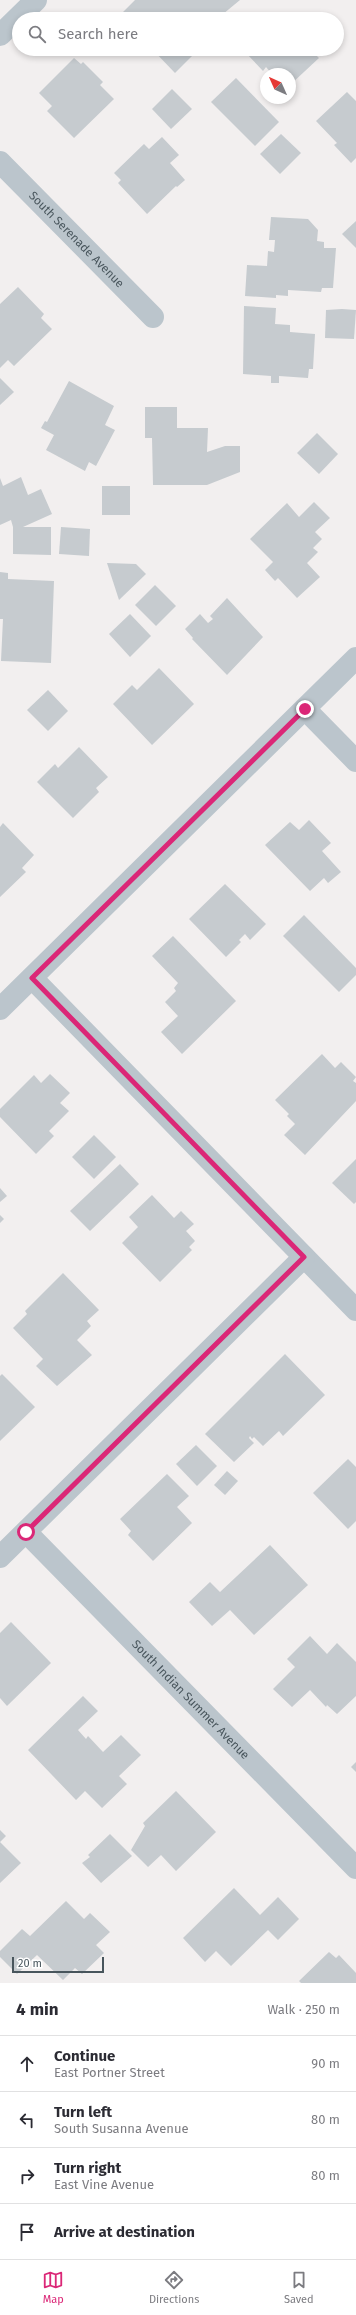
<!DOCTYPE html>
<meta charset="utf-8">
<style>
:root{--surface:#fff;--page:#f7f7f7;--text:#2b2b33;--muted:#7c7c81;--line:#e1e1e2;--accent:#db2777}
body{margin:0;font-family:"Fira Sans",sans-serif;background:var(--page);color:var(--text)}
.compass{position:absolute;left:260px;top:68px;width:36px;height:36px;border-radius:50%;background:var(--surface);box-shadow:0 2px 6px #0003;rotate:315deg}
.scale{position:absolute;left:12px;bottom:10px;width:92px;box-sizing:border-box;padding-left:4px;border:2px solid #48555c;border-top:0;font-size:11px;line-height:14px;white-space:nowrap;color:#48555c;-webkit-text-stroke:3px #fff;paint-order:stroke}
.stop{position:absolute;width:12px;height:12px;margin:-9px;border:3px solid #db2777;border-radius:50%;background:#fff}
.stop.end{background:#db2777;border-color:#fff;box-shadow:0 1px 4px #0008}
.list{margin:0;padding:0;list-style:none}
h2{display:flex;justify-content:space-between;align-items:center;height:52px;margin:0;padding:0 16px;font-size:17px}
h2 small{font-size:13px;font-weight:400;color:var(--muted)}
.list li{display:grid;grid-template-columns:26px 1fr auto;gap:12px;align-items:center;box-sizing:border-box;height:56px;padding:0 16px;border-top:1px solid var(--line)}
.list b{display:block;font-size:15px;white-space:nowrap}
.list p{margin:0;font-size:13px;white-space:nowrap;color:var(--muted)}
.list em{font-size:13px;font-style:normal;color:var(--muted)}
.icon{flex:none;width:22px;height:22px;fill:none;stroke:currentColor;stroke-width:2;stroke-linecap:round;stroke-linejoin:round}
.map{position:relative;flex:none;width:356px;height:1983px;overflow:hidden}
.search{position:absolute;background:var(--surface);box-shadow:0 2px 6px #0003;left:12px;right:12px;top:12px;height:44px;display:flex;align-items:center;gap:10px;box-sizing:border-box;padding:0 14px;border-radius:22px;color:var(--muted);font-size:15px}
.sheet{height:276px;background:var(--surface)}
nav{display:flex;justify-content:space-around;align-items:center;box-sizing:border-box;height:56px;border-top:1px solid var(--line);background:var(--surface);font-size:11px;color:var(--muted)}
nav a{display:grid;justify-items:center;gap:2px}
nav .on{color:var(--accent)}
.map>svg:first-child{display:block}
.building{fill:#c6cbcf}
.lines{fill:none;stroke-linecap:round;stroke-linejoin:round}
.minor{stroke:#bbc5cc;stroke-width:22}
.route{stroke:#db2777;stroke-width:5}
.labels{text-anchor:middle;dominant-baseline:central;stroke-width:4;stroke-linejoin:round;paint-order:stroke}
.street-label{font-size:12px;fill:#48555c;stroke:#fff}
</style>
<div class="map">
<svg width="356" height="1983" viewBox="0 0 356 1983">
<rect width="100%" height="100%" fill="#f2efef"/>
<g class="building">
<polygon points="135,0 240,0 217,19 200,19 197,16 195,19 130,19 123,12"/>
<polygon points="152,49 186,49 192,56 175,73"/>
<polygon points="250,49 310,49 319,58 290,85 290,74 272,74 266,67 263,71 246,53"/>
<polygon points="74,58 81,64 83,62 103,82 100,85 114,99 74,138 47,111 52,106 39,93"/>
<polygon points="236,78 279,122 255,146 211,102"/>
<polygon points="172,89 192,109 171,129 152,109"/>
<polygon points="347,92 356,101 356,158 351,163 334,145 337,143 316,121"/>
<polygon points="281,134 301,153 280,174 260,154"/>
<polygon points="162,137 179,155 170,163 185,180 177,187 176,186 147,214 118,183 121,180 114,173 144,144 149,149"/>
<polygon points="271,217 308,219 318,230 317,241 324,242 324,248 336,248 333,288 322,288 321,292 288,290 288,296 276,295 276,298 245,296 247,265 267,266 268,251 274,252 275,240 269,240"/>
<polygon points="356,221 356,248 342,234"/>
<polygon points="18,287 44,314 41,318 52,329 14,366 8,360 0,368 0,304"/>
<polygon points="244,306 276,308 275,324 290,325 290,332 315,334 313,369 309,369 308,378 279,376 279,383 271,383 271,376 243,374"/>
<polygon points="342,309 356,310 354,339 325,338 326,310"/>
<polygon points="0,378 14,392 0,405"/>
<polygon points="69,381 114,406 105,425 115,430 96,466 89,462 85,471 46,450 54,435 41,428 45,421 47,422"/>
<polygon points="145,407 177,407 177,428 208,428 207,452 225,446 240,446 240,472 207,485 153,485 152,438 145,438"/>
<polygon points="317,433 338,454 319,474 297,453"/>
<polygon points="21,477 28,495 41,489 52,514 23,527 51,527 51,555 13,554 13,527 11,520 0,525 0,478 3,486"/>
<rect x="102" y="486" width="28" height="29"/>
<polygon points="314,502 330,518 315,532 322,539 313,548 318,552 307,563 320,577 297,598 278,578 275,581 265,570 273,562 250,539 287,503 299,517"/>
<polygon points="61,527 90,529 89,556 59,554"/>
<polygon points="107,563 136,564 146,574 119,600"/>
<polygon points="0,572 8,573 8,579 54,581 51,663 1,661 3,619 0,619"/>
<polygon points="155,585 176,606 156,626 135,605"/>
<polygon points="227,598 263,637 227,675 192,639 193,638 185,629 200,614 208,623 213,619 210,616"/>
<polygon points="130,614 151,636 130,657 109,634"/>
<polygon points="159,668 194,704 152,745 113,704 132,685 137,690"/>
<polygon points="48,690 68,711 48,731 27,710"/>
<polygon points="79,747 108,777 96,788 99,792 73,818 37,782 55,764 58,768"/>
<polygon points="309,820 331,843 322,851 341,872 328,883 324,878 310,891 265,845 290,822 299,830"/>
<polygon points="3,823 34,855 22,868 26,872 0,897 0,827"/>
<polygon points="225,884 266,924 250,940 245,934 239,940 241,942 226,957 189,919"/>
<polygon points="304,915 356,968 356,975 339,992 283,936"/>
<polygon points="173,936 236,1001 182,1054 161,1032 178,1016 165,1002 176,991 174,988 178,983 152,956"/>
<polygon points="322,1054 335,1068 341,1062 356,1077 353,1081 356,1083 356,1101 305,1155 284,1135 295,1124 287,1116 289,1114 275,1100"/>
<polygon points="50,1074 70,1093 60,1103 69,1111 49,1131 54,1136 36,1154 0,1117 0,1109 34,1075 41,1083"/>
<polygon points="94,1135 116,1157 94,1179 72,1157"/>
<polygon points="356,1159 356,1202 354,1204 332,1183"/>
<polygon points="120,1164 139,1184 90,1231 70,1211"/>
<polygon points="0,1188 7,1196 0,1202"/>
<polygon points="152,1195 174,1218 181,1211 194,1224 186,1231 195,1241 189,1247 192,1250 160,1282 122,1243 138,1227 129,1217"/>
<polygon points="0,1215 4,1219 0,1223"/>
<polygon points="63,1273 99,1310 87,1321 91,1326 77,1340 92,1355 57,1386 36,1366 43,1359 13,1328 27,1314 25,1311"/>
<polygon points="285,1354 325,1395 283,1436 279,1431 263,1446 254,1437 252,1439 250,1436 249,1438 254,1443 234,1462 205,1434"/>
<polygon points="2,1374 35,1407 0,1441 0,1376"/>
<polygon points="196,1445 217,1466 197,1486 176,1464"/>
<polygon points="348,1459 356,1467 356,1521 348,1529 313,1493"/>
<polygon points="227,1471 238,1481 225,1495 214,1485"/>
<polygon points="167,1474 189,1496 177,1507 192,1523 153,1561 128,1535 131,1531 120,1519"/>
<polygon points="270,1545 308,1585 254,1635 230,1610 212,1626 189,1602 210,1582 220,1592"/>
<polygon points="11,1622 51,1663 7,1706 0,1698 0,1633"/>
<polygon points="310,1636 327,1654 337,1643 356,1662 356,1696 337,1714 327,1705 326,1707 310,1690 292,1707 273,1689 295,1667 287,1659"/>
<polygon points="83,1696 98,1711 78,1730 86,1739 88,1736 103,1752 121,1735 141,1755 119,1776 127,1784 102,1808 85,1791 76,1800 28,1750"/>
<polygon points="356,1762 356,1772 351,1767"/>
<polygon points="176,1791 216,1832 176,1871 161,1855 148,1867 131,1850 145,1826 143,1823"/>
<polygon points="0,1830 6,1836 0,1842 21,1863 0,1883"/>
<polygon points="110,1834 132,1856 101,1883 82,1863 90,1857 88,1855"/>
<polygon points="234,1888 260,1915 278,1897 299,1919 278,1940 268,1930 231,1966 216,1951 205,1962 183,1938"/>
<polygon points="66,1901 84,1919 90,1913 110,1932 96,1945 104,1953 82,1974 75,1968 63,1980 37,1955 17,1974 0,1957 0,1951 22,1929 30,1936"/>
<polygon points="329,1952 336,1958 339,1955 356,1973 356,1983 301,1983 299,1981"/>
</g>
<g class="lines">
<g class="minor">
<polyline points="0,35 36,0"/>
<path id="s1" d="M 0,162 L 153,317"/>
<polyline points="305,709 356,761"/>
<polyline points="32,978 356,1310"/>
<polyline points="0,1009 356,658"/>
<path id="s2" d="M 26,1532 L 356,1868"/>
<polyline points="0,1557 304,1257"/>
</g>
</g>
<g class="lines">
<polyline class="route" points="26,1532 304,1257 32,978 305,709"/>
</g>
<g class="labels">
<g class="street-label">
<text stroke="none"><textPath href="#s1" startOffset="109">South Serenade Avenue</textPath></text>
<text stroke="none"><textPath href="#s2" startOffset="235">South Indian Summer Avenue</textPath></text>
</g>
</g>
</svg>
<svg class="compass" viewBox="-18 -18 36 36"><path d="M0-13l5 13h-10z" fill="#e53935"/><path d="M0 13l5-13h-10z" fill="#7c7c81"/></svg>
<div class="scale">20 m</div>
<div class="stop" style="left:26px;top:1532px"></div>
<div class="stop end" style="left:305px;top:709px"></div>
<div class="search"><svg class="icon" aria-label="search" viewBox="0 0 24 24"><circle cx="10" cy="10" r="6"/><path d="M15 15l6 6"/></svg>Search here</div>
</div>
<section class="sheet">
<h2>4 min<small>Walk · 250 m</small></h2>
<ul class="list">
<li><svg class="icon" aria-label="ahead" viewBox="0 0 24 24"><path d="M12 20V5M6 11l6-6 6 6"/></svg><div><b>Continue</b><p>East Portner Street</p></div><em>90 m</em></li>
<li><svg class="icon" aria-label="left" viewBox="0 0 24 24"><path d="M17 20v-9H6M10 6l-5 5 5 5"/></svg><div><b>Turn left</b><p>South Susanna Avenue</p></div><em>80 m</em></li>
<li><svg class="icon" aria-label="right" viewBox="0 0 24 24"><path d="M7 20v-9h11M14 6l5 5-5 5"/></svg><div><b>Turn right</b><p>East Vine Avenue</p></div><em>80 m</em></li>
<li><svg class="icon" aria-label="arrive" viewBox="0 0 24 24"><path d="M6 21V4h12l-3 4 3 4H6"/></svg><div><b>Arrive at destination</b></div></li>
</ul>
</section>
<nav>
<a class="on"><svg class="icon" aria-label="map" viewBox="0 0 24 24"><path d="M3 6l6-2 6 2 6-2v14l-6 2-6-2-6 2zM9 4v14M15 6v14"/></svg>Map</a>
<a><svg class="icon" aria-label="directions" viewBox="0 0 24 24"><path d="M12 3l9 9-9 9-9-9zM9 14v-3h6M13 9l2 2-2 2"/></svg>Directions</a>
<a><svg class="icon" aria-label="saved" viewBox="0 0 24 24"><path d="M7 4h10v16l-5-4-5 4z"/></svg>Saved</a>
</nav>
